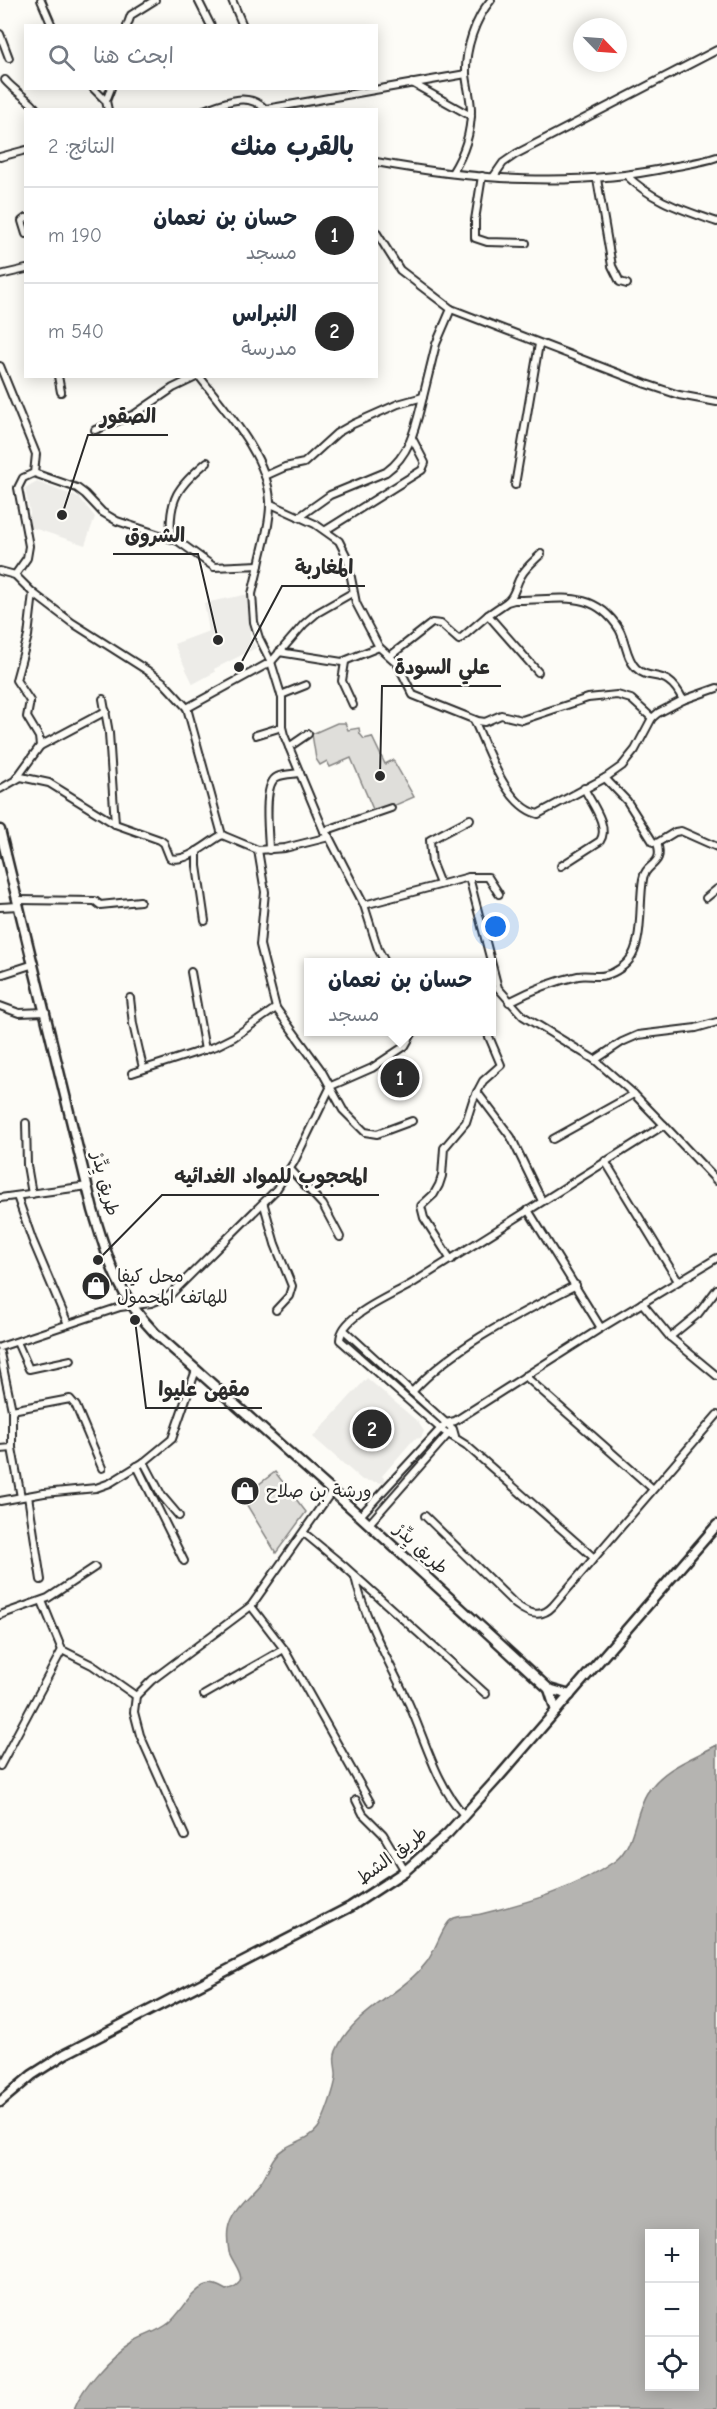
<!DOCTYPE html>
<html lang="ar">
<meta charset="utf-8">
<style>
:root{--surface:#fff;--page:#f2f2f3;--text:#1f2937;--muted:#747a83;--line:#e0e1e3;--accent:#2b2b2b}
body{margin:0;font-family:"Comic Neue","Playpen Sans Arabic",sans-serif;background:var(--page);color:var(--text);direction:rtl}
.controls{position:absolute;right:18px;bottom:18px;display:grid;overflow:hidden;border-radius:0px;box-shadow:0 3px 15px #0003}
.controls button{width:54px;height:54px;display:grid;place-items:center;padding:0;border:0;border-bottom:2px solid var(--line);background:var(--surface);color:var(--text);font:30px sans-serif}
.compass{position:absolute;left:573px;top:18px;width:54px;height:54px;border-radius:50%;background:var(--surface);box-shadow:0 3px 15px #0003;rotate:115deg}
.you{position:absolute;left:496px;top:927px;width:21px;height:21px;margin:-15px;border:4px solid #fff;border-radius:50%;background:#1a73e8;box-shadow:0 0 0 9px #1a73e833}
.badge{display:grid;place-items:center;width:39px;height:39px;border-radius:50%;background:var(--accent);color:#fff;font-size:20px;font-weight:700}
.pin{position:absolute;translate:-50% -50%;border:3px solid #fff;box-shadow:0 2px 6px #0006}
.popup{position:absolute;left:304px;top:958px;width:192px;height:78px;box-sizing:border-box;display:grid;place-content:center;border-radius:0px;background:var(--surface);filter:drop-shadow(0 2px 4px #0005);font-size:20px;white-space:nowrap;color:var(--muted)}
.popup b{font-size:22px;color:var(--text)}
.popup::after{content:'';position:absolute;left:50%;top:100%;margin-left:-12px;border:12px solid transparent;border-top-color:var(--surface)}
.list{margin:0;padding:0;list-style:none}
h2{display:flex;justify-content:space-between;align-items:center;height:78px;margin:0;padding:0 24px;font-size:26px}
h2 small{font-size:20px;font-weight:400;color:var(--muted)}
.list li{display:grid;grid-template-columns:39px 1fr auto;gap:18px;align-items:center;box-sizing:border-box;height:96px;padding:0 24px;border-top:2px solid var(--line)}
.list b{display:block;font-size:22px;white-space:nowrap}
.list p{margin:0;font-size:20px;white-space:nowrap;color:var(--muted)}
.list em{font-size:20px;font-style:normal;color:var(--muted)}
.icon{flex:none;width:33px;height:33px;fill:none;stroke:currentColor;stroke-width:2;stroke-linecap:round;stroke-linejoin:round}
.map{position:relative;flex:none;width:717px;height:2409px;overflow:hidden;direction:ltr}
.search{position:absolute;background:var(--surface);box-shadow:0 3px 15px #0003;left:24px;top:24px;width:354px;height:66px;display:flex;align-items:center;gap:15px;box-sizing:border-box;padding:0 21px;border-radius:0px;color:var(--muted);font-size:22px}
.panel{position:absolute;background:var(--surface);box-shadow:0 3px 15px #0003;left:24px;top:108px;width:354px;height:270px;border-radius:0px;direction:rtl}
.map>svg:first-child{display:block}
.built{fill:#edece8}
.green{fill:#dfdeda;stroke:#858482;stroke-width:1.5}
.water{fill:#b5b4b1;stroke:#7e7d7b;stroke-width:1.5;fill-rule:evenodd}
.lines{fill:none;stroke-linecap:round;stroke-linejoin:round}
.street-casing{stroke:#2b2b2b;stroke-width:10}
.secondary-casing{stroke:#2b2b2b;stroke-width:13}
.street{stroke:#fdfcf7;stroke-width:6}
.secondary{stroke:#fdfcf7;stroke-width:8}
.labels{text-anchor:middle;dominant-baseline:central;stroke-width:5;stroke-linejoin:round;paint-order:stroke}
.street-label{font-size:18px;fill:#2b2b2b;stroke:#fdfcf7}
.poi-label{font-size:18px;fill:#2b2b2b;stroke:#fdfcf7;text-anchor:start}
.leader{fill:none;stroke:#2b2b2b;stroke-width:2}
.callout-dot{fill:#2b2b2b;stroke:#fdfcf7;stroke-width:2}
.callout-label{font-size:20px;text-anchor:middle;font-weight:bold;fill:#2b2b2b;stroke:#fdfcf7;stroke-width:5;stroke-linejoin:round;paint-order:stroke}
</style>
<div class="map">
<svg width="717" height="2409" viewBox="0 0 717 2409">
<rect width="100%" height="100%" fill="#fdfcf7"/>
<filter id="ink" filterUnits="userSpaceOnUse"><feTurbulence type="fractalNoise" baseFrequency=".0167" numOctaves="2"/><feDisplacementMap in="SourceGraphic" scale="12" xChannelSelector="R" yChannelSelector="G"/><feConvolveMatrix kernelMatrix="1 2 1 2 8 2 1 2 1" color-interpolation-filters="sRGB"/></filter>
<g filter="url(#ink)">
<g class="built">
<polygon points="37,482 80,498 95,517 85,545 27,526 30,513 25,489"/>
<polygon points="249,594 250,636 256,648 214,669 215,672 193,684 174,644 209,631 204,603"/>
<polygon points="367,1378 418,1422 424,1431 421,1438 414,1439 382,1476 386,1480 383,1483 362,1480 313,1437"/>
</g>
<g class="green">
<polygon points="337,723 345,723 348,730 359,728 360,734 364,739 372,737 385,764 393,760 414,797 375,814 351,758 330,767 327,761 320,765 316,759 312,734"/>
<polygon points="275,1472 306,1512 276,1553 242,1497"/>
</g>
<path class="water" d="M 717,1745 L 717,2409 L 74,2409 C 82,2387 111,2355 132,2342 C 144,2335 158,2332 169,2323 C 183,2311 188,2295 204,2286 C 212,2282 219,2286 226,2290 C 254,2282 234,2267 229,2252 C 228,2246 227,2235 228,2229 C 231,2209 250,2196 261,2182 C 267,2174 269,2165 274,2158 C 285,2142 307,2143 318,2128 C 324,2120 335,2088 336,2077 C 337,2068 332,2060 336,2051 C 353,2011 401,1995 426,1963 C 435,1953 443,1922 454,1918 C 462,1915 472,1916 481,1914 C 526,1903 576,1889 615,1861 C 635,1846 634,1814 647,1793 C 664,1767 692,1759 717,1745 ZM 650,2234 L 694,2234 L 694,2386 L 650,2386 Z"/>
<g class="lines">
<g class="street-casing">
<g id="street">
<polyline points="41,0 52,26"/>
<polyline points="198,0 211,26"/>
<polyline points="232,0 243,26"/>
<polyline points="127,26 131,15 155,0"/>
<polyline points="0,34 9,58"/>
<path d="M 5,80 C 15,92 31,100 37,110"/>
<polyline points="412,83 471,116"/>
<polyline points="93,88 106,101"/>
<polyline points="266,109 466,74"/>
<polyline points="108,110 106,101 111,88"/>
<path d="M 204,110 C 225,102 249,91 266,110"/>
<polyline points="0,157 26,150"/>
<path d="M 376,162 C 474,180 575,188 672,167 C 687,164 703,162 717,157"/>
<path d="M 452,173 C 464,154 471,133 471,111 C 471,98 467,86 466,74 C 465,49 475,19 491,0"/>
<path d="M 626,175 C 654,202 681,209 717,222"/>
<polyline points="482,176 475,220 475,238 487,242 526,243"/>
<polyline points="494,176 503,163 516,154 717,50"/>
<polyline points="597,179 612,266 620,282 627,284"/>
<polyline points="26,218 22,221 26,234"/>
<polyline points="376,232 400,270 451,309 436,344 423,397"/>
<polyline points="0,275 26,269"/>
<polyline points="451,309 646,384 679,395 717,402"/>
<polyline points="0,366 36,454 34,473 23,478 18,488 29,546 27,558 15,575"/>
<polyline points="58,376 61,392"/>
<path d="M 199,376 C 225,410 268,456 270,501 C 271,522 263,545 259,565"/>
<polyline points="95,430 135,414 173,388 198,376"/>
<polyline points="34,473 77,488 85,494 102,512 117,521 178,541 214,567 259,565 252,594 254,622 259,638 271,662 282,698 282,727 284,735 324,831 329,837"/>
<path d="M 265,476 L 285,467 L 304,463 L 337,433 L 353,424 L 398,404 L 423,397 C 416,425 411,454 386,472 L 330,495 L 299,517"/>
<polyline points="515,485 539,344"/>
<polyline points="271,504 315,524 339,541 347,557 356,603 379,647 342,662 279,652"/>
<polyline points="326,530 422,470 425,463 412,438"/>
<path d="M 171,538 C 168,499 178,486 207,462"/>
<polyline points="0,571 15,575 33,593 71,622 148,671 163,682 187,708"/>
<polyline points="33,593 28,636 16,680 30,701 27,717 39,737 40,746"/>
<path d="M 508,601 C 516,594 515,585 521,576 C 526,567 534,561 541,554"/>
<path d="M 488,615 L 507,602 L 514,600 C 556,601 593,587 619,629 C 626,641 626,658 636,668 C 651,683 667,666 683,700"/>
<polyline points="379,647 397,663 413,695 478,721 485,722 501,715 522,720 588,698 617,695 631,699 652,718"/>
<polyline points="390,656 432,623 441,624 459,640 488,615 538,672"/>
<polyline points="345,662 342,681 353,705"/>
<polyline points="281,695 306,685"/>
<polyline points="103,699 109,733 115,824"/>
<path d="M 474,720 C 487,747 505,806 538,814 L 605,778 L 622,766 L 635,750 L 652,718 L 658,713 L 683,700 L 717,688"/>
<polyline points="256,735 282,727"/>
<polyline points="289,747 308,734"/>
<polyline points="605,778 627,801 653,842 657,843 675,832 681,831 717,847"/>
<polyline points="16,779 40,746 106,711"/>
<path d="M 0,789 L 21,777 L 49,783 L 115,824 L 160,840 L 164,843 L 170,858 C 187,863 207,843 222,835 L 258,850 L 285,848 L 329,837 L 364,905 L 378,949 L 385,962"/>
<polyline points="324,831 391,808"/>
<polyline points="222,835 187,708 271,662 304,624 317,613 352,593"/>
<polyline points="258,850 265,892 260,945 276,1008 321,1070 343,1110 365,1132 377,1134 412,1121"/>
<path d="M 269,850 C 269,835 262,784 277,777 C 283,774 294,774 300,773"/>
<polyline points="197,851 197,866 205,921"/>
<path d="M 561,866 L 600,841 C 610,826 591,803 584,788"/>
<polyline points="469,877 498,988 523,1016 595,1060 634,1094 664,1125"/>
<polyline points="440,884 432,864 430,840 470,819"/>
<polyline points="706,898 717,889"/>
<polyline points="18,900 95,901 100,905 140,901"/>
<polyline points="364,905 469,877 488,877 499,894"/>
<polyline points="0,907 19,906"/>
<polyline points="191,972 205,1050"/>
<polyline points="0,975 34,964"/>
<polyline points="130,998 133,1024 143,1068"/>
<path d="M 509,1002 C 530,991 554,981 578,976 C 587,974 597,978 606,975 C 615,973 627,965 632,956 C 643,936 639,901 643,879 C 645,863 665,866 657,843"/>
<polyline points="0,1006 19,1013 46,1012"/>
<polyline points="595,1060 622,1042 638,1035 696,1028 717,1022"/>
<polyline points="132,1073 216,1046 234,1037 276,1008"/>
<polyline points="477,1092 511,1137 542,1201"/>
<polyline points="26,1123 27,1165 32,1194"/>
<polyline points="553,1139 634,1094"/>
<polyline points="605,1161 678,1281"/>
<polyline points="290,1169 323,1205 340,1237"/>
<polyline points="17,1196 32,1239 68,1324"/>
<polyline points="0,1198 88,1186"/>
<polyline points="264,1205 275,1244 292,1286 289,1296 276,1310"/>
<polyline points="528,1210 601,1328"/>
<polyline points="451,1260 424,1218 421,1206 434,1194 439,1185 442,1176 444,1148 466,1122 473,1100 483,1081 501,1065 487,1032"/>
<polyline points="642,1303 670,1337 717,1376"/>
<polyline points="344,1330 446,1423 453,1429 455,1436"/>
<polyline points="670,1337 698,1314 717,1289"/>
<polyline points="17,1342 29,1369 71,1360"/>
<polyline points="0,1347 120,1307 151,1303 169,1296 276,1190 294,1162 331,1086 372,1068 405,1046 413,1032"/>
<polyline points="0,1353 12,1410 12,1448 21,1497"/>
<polyline points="525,1376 653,1489"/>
<path d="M 412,1392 C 456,1344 518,1315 576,1285"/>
<polyline points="12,1410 70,1399 76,1406 102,1468"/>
<polyline points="0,1449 12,1448"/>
<polyline points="144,1462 162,1496 179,1516"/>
<polyline points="137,1466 184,1561"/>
<polyline points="28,1496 41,1580"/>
<polyline points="0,1501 44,1493 96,1488 110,1483 144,1462 172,1439 196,1370"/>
<polyline points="360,1516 446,1423 455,1421 601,1328 717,1258"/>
<path d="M 425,1516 L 515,1604 C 528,1614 541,1619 553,1606 L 717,1415"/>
<polyline points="369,1524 450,1432"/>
<polyline points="304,1533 344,1566 486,1694"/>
<path d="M 593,1557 L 466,1445 L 442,1430 L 340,1340 C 341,1315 394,1295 413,1283 C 497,1231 580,1177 664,1125 L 717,1181"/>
<path d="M 355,1577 C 365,1621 390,1663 409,1704 C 426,1742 436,1784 464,1815"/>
<polyline points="42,1601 62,1650 92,1665 136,1696"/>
<polyline points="251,1606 284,1649 370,1802"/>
<polyline points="0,1615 48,1598 95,1567"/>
<polyline points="204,1695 284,1649"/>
<polyline points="0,1766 62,1650"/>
<polyline points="356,1800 363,1814 383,1834 405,1871"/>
<polyline points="185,1836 140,1735 134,1712 136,1696 152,1680 251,1606 332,1491"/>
</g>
</g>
<g class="secondary-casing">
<g id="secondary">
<path d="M 0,830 L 93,1210 C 108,1260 117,1294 155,1333 L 360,1516 L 549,1689 L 570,1695"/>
<polyline points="549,1689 556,1711"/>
<polyline points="0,2102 32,2075 65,2054 350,1907 405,1871 448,1833 497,1779 717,1525"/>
</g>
</g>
<use href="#street" class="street"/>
<use href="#secondary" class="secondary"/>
</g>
</g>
<defs>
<g id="shop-disc" transform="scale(1.5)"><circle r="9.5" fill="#2b2b2b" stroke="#fdfcf7"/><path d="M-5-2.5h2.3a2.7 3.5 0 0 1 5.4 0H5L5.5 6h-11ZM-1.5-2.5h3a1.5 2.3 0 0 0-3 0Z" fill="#fff"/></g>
</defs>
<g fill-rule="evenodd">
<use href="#shop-disc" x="96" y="1286"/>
<use href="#shop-disc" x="245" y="1491"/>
</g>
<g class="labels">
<g class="street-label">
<text transform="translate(105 1184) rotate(76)">طريق يِدِّرْ</text>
<text transform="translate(421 1549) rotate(43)">طريق يِدِّرْ</text>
<text transform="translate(392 1856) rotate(-37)">طريق الشط</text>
</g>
<g class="poi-label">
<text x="117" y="1276">محل كيفا<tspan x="117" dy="21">للهاتف المحمول</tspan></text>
<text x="266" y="1491">ورشة بن صلاح</text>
</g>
</g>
<path class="leader" d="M62 515L88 435H168M218 640L198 554H113M239 667L282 586H365M380 776L382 686H501M98 1260L162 1195H379M135 1320L146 1408H262"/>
<g class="callout-dot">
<circle cx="62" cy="515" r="6"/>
<circle cx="218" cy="640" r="6"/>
<circle cx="239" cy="667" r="6"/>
<circle cx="380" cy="776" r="6"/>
<circle cx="98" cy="1260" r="6"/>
<circle cx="135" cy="1320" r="6"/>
</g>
<g class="callout-label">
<text x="128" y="423">الصقور</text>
<text x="155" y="542">الشروق</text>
<text x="324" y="574">المغاربة</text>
<text x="442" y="674">علي السودة</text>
<text x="271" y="1183">المحجوب للمواد الغدائيه</text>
<text x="204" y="1396">مقهى عليوا</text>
</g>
</svg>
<div class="controls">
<button>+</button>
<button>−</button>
<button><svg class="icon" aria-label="locate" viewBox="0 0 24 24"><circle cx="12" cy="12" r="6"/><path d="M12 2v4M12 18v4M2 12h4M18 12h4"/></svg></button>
</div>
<svg class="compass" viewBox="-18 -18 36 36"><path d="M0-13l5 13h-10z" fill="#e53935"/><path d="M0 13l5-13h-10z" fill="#747a83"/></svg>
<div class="you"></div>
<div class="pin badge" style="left:400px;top:1078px">1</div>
<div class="popup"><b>حسان بن نعمان</b>مسجد</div>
<div class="pin badge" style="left:372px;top:1429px">2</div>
<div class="search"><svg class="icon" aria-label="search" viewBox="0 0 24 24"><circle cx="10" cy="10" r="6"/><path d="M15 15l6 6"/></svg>ابحث هنا</div>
<section class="panel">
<h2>بالقرب منك<small>النتائج: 2</small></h2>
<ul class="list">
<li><span class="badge">1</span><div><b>حسان بن نعمان</b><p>مسجد</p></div><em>190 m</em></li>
<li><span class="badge">2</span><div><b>النبراس</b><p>مدرسة</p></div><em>540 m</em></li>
</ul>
</section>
</div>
